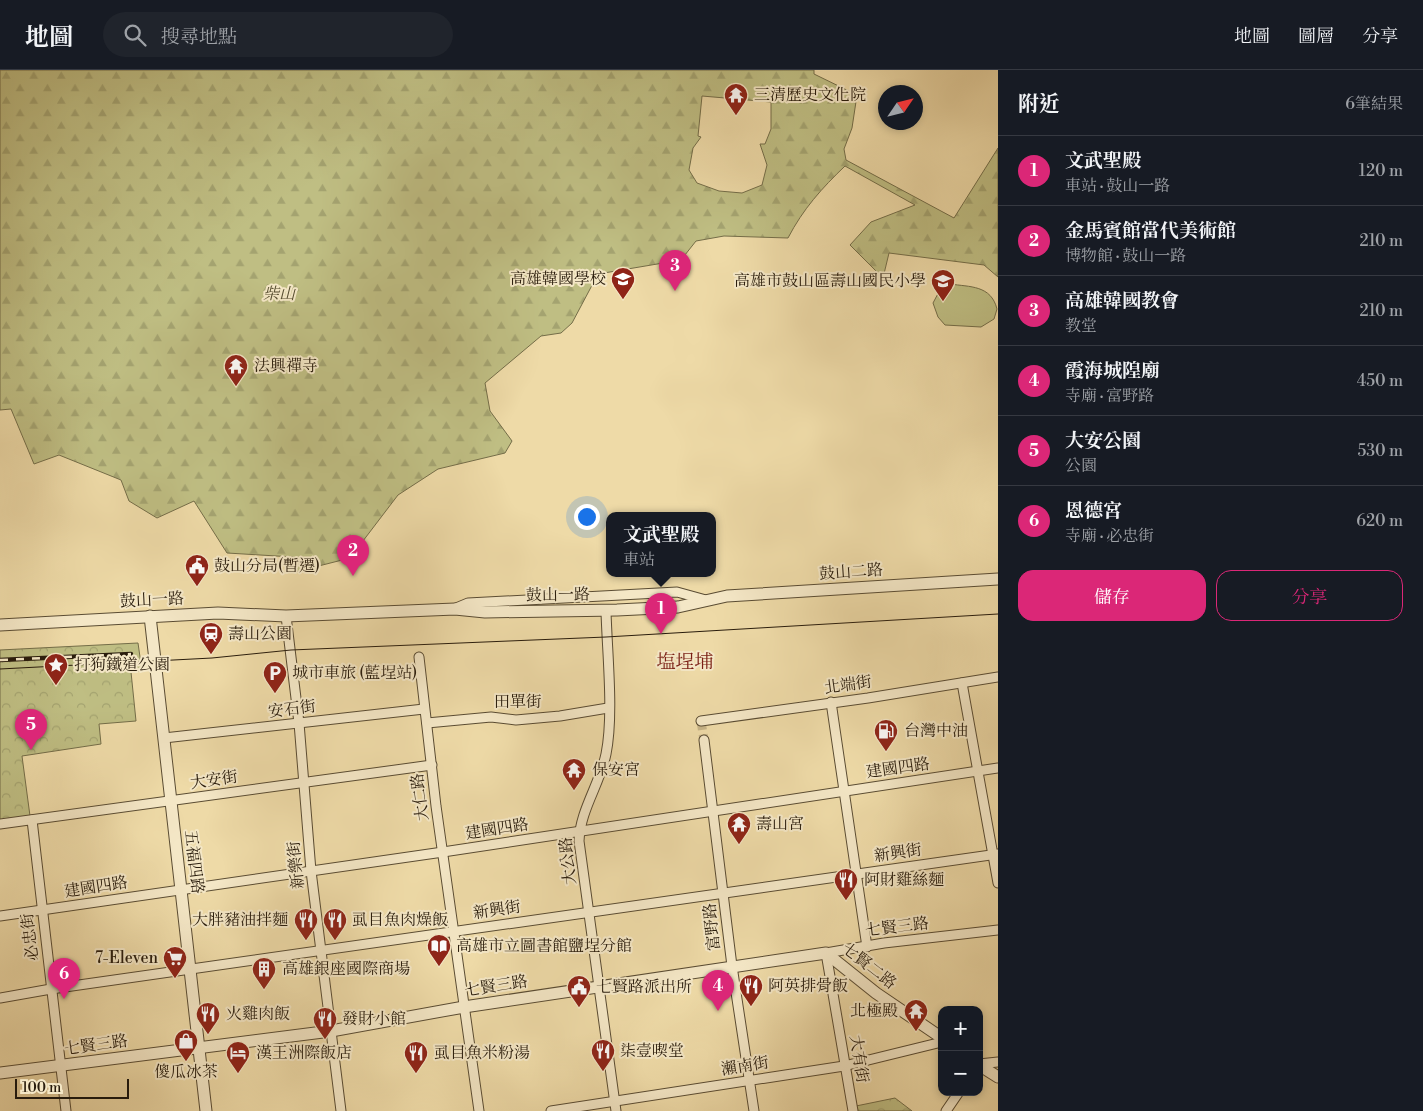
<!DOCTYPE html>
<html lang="zh-TW">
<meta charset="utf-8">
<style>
:root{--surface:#171b24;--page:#20242c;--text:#f1f3f6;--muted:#9ea1a6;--line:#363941;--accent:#db2777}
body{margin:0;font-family:"Libre Bodoni","Noto Serif TC",serif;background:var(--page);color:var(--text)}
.controls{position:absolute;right:15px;bottom:15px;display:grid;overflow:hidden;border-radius:10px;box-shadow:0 2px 8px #0003}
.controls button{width:45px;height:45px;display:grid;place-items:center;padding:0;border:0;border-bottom:1px solid var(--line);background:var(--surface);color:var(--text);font:25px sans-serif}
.compass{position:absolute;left:878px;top:15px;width:45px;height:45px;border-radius:50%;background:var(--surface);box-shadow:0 2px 8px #0003;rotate:55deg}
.scale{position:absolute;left:15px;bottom:12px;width:114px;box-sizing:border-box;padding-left:5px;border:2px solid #291c0c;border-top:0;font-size:14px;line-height:18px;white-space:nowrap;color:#291c0c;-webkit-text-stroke:4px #f4e7c6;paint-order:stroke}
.you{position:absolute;left:586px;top:446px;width:18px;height:18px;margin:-12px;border:4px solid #fff;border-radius:50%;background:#1a73e8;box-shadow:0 0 0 8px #1a73e833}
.badge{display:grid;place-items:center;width:32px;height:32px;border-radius:50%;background:var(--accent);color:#fff;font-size:16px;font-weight:700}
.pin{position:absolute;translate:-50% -41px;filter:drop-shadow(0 1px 2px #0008)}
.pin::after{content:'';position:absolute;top:26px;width:18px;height:15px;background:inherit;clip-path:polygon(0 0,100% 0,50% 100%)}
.popup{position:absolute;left:606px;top:442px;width:110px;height:65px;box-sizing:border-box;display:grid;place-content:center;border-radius:10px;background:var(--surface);filter:drop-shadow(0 1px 4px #0005);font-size:16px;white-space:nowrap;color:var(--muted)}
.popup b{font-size:19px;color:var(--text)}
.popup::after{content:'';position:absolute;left:50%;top:100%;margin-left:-10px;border:10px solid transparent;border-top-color:var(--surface)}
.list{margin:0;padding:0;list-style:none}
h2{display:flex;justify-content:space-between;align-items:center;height:65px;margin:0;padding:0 20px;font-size:21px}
h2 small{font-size:16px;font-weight:400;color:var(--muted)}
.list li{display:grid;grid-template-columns:32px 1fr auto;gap:15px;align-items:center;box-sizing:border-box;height:70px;padding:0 20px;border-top:1px solid var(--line)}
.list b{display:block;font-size:19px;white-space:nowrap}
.list p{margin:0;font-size:16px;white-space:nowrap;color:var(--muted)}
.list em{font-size:16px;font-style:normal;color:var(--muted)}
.actions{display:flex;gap:10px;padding:15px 20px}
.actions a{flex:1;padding:11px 0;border:1px solid var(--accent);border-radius:15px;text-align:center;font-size:18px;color:var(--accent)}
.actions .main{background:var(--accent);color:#fff}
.icon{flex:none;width:28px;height:28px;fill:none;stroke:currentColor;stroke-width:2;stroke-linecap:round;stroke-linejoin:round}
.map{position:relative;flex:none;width:998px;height:1041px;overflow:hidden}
header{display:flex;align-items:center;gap:30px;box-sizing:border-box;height:70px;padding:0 25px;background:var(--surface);border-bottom:1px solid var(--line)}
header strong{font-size:24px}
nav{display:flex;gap:28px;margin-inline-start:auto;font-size:18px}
.search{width:350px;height:45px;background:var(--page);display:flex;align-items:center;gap:12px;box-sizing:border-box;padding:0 18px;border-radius:28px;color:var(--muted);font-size:19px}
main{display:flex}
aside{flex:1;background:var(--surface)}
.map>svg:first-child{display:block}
.green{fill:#bfbe83;stroke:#746d48}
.forest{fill:url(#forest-firs);stroke:#746d48;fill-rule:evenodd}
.park{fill:url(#park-crowns);stroke:#746d48}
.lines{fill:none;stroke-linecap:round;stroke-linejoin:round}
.minor-tunnel{stroke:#c7b488;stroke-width:9;stroke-dasharray:9 4.5;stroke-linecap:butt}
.minor-casing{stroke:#5a4c33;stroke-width:11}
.tertiary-casing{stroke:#5a4c33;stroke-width:13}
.minor{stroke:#f4e7c6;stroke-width:9}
.tertiary{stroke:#f4e7c6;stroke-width:11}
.tram{stroke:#291c0c;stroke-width:1}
.rail-casing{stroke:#291c0c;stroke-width:4.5}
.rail{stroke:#f4e7c6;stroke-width:2.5;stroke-dasharray:8;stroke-linecap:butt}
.labels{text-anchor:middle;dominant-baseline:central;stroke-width:4;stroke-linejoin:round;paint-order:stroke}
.poi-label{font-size:16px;fill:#291c0c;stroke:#f4e7c6;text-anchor:start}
.park-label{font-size:16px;font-style:italic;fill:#564d30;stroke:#f4e7c6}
.street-label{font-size:16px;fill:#291c0c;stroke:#f4e7c6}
.quarter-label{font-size:19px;fill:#7a1f14;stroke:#f4e7c6}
</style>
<header>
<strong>地圖</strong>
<div class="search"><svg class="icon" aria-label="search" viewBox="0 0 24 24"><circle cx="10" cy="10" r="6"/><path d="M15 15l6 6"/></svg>搜尋地點</div>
<nav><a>地圖</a><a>圖層</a><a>分享</a></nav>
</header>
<main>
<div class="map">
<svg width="998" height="1041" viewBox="0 0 998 1041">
<defs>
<pattern id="forest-firs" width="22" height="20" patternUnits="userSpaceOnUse" patternTransform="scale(1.25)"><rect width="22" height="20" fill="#bfbe83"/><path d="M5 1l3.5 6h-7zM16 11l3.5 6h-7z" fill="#a4a370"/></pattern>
<pattern id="park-crowns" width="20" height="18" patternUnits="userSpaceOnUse" patternTransform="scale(1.25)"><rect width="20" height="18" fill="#bfbe83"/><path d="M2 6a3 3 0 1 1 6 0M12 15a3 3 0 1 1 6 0" fill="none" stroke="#a4a370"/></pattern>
</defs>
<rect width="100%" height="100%" fill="#eedaa7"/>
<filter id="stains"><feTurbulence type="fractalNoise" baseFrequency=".004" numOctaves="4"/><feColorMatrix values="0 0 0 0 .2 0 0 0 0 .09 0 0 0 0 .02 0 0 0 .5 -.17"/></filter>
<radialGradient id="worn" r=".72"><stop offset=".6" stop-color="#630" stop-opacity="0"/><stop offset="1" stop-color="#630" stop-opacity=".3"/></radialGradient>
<path class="green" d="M 950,214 C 970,217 991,215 997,239 L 994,249 L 981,257 L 945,255 L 938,247 L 933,233 L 941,218 Z"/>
<path class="forest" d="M 0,0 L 814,0 L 814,4 L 857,25 L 852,58 L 844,79 L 846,90 L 954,148 L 998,78 L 998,207 L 984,195 L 889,183 L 883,208 L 850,175 L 871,152 L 915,135 L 845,96 C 822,118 803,139 788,168 L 724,166 L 696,171 L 681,190 L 598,204 L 572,253 L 561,263 L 541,266 L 485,313 L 490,341 L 512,371 L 505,383 L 438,399 L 398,425 L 350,488 L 295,502 L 293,487 L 227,483 L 194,431 L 157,448 L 129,431 L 121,410 L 59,385 L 34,394 L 11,339 L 0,340 ZM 702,26 L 771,32 L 771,59 L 765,74 L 760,74 L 767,95 L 762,115 L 742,123 L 719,121 L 697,113 L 689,100 L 693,78 L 701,67 L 698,66 Z"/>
<g class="park">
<polygon points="138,573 142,601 131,602 136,651 99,654 101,674 22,686 30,746 0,751 0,580"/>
<polygon points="895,1028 912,1041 857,1041 856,1036"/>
</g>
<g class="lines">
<polyline class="minor-tunnel" points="701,651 704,670"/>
<g class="minor-casing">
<g id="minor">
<polyline points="456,538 468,533 677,522 706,530"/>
<path d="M 606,541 C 607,582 614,644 606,684 C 600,714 580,740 579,771 L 616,1041"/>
<polyline points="286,546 299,653 311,801 341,1041"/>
<polyline points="419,587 436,736 479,1041"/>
<polyline points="962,613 998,813"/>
<polyline points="831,632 867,877"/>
<polyline points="701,651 868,628 998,607"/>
<polyline points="427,653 491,647 516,650 560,646 608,638"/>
<polyline points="164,668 424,639"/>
<polyline points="704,670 732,896 754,1041"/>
<polyline points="32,750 66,1041"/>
<polyline points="0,754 432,695"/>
<polyline points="0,846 443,782 998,698"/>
<polyline points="0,928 51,919 998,784"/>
<polyline points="979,994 998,992"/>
<polyline points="551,1041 844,996 942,972"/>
<polyline points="853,1041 826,883 884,873 998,860"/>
<polyline points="946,1041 959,1022"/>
</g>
</g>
<g class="tertiary-casing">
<g id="tertiary">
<polyline points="150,546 206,1041"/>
<polyline points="0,555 218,543 286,546 455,539 485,542 617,540 678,537 727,526 998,509"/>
<polyline points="979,995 998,1007"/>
<polyline points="0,1003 331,961 464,937 826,883 876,923 942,968"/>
</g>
</g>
<use href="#minor" class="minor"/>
<use href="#tertiary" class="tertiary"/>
<polyline class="tram" points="0,599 212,588 291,580 606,567 998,544"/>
<g class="rail-casing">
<polyline id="rail" points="0,590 131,584"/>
</g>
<use href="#rail" class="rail"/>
</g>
<defs>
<g id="temple-pin" transform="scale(1.25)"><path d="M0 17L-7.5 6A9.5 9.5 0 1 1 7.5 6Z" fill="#8f2418" stroke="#f4e7c6"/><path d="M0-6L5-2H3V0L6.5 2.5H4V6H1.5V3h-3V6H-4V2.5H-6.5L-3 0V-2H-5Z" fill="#fff"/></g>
<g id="school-pin" transform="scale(1.25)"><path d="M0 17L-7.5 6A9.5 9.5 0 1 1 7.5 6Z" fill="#8f2418" stroke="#f4e7c6"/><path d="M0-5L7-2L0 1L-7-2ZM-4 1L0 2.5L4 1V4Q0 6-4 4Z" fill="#fff"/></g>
<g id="civic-pin" transform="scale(1.25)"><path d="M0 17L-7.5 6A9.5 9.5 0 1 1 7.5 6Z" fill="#8f2418" stroke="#f4e7c6"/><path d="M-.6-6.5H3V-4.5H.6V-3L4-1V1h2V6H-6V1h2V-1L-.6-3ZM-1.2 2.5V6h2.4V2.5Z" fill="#fff"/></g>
<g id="station-pin" transform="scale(1.25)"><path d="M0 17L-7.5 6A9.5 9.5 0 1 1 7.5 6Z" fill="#8f2418" stroke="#f4e7c6"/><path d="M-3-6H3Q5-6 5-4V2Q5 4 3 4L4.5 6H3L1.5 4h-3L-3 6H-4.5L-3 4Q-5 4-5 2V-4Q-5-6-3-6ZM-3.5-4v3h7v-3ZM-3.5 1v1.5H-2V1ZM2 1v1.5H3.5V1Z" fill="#fff"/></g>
<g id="sight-pin" transform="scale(1.25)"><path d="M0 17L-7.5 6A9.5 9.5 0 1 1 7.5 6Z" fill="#8f2418" stroke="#f4e7c6"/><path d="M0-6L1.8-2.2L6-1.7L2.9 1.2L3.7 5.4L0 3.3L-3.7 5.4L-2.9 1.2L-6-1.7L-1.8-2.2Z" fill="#fff"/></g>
<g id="parking-pin" transform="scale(1.25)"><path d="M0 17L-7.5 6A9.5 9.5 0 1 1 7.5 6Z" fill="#8f2418" stroke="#f4e7c6"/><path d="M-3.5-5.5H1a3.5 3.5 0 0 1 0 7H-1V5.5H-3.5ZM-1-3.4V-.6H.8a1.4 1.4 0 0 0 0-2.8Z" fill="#fff"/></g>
<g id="fuel-pin" transform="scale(1.25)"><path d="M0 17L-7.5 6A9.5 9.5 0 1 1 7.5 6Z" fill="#8f2418" stroke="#f4e7c6"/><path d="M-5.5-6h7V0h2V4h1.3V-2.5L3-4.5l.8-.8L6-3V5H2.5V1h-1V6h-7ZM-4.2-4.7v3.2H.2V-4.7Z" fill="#fff"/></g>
<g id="restaurant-pin" transform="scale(1.25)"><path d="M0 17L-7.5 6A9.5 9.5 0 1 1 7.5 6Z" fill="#8f2418" stroke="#f4e7c6"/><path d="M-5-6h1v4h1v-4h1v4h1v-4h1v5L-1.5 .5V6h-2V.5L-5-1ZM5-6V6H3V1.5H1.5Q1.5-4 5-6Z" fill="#fff"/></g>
<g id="library-pin" transform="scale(1.25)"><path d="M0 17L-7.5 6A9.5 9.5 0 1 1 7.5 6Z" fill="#8f2418" stroke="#f4e7c6"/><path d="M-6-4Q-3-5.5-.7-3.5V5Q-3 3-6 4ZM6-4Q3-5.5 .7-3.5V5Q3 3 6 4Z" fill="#fff"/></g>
<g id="supermarket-pin" transform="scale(1.25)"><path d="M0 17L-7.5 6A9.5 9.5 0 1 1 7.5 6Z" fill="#8f2418" stroke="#f4e7c6"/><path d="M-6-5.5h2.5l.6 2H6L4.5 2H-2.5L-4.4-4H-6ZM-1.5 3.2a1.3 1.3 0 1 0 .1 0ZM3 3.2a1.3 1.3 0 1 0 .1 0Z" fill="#fff"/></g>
<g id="building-pin" transform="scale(1.25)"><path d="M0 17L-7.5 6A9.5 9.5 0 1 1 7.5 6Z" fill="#8f2418" stroke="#f4e7c6"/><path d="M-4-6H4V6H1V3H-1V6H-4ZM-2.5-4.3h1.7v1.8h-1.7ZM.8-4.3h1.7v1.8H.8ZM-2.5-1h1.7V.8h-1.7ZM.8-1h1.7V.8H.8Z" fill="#fff"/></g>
<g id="shop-pin" transform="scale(1.25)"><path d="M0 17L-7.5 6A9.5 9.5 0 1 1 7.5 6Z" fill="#8f2418" stroke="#f4e7c6"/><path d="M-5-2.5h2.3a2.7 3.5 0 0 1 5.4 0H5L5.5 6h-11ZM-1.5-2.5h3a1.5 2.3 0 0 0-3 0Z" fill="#fff"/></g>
<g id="hotel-pin" transform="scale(1.25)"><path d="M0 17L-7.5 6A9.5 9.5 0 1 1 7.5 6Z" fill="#8f2418" stroke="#f4e7c6"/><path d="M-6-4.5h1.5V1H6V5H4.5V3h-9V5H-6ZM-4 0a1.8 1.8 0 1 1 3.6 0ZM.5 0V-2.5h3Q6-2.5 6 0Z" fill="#fff"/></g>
</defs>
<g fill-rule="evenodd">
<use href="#temple-pin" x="736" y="25"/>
<use href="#school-pin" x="623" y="209"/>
<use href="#school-pin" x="943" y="211"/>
<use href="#temple-pin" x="236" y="296"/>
<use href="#civic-pin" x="197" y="496"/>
<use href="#station-pin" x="211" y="564"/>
<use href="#sight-pin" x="56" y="595"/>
<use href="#parking-pin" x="275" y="603"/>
<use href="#fuel-pin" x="886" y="661"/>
<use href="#temple-pin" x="574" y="700"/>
<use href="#temple-pin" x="739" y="754"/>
<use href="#restaurant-pin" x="846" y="810"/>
<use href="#restaurant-pin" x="306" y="850"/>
<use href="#restaurant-pin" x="335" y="850"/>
<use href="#library-pin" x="439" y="876"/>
<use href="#supermarket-pin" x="175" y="888"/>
<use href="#building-pin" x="264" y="899"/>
<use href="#restaurant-pin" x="751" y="916"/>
<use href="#civic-pin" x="579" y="917"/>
<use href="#temple-pin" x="916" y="941"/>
<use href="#restaurant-pin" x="208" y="944"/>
<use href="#restaurant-pin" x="325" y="949"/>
<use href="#shop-pin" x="186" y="971"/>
<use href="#restaurant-pin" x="603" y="981"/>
<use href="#hotel-pin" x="238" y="983"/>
<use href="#restaurant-pin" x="416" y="983"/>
</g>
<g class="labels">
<g class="poi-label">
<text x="754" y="25">三清歷史文化院</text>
<text x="606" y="209" text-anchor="end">高雄韓國學校</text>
<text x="926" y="211" text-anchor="end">高雄市鼓山區壽山國民小學</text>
<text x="254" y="296">法興禪寺</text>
<text x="214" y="496">鼓山分局(暫遷)</text>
<text x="228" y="564">壽山公園</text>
<text x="74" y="595">打狗鐵道公園</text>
<text x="292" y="603">城市車旅 (藍埕站)</text>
<text x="904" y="661">台灣中油</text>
<text x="592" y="700">保安宮</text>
<text x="756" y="754">壽山宮</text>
<text x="864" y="810">阿財雞絲麵</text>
<text x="288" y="850" text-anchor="end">大胖豬油拌麵</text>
<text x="352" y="850">虱目魚肉燥飯</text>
<text x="456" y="876">高雄市立圖書館鹽埕分館</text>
<text x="158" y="888" text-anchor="end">7-Eleven</text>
<text x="282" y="899">高雄銀座國際商場</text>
<text x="768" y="916">阿英排骨飯</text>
<text x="596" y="917">七賢路派出所</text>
<text x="898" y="941" text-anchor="end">北極殿</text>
<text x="226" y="944">火雞肉飯</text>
<text x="342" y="949">發財小館</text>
<text x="620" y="981">柒壹喫堂</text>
<text x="256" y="983">漢王洲際飯店</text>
<text x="434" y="983">虱目魚米粉湯</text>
<text x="186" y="1002" text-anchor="middle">傻瓜冰茶</text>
</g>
<g class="park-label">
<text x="279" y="224">柴山</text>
</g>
<g class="street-label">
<text transform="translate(851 502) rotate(-4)">鼓山二路</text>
<text transform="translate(558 525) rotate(-1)">鼓山一路</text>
<text transform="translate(152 530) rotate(-3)">鼓山一路</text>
<text transform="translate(848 615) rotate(-8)">北端街</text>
<text x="518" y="632">田單街</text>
<text transform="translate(292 639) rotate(-7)">安石街</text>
<text transform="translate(898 698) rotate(-8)">建國四路</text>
<text transform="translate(214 710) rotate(-8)">大安街</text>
<text transform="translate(420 727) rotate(-97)">大仁路</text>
<text transform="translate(497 759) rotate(-9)">建國四路</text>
<text transform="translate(898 783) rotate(-8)">新興街</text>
<text transform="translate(568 791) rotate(-96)">大公路</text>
<text transform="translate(194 792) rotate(83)">五福四路</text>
<text transform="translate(296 795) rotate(-96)">新樂街</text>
<text transform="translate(96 817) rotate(-9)">建國四路</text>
<text transform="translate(497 840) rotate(-8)">新興街</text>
<text transform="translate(712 857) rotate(-96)">富野路</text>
<text transform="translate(897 857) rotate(-7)">七賢三路</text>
<text transform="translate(30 867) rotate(-97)">必忠街</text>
<text transform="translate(869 896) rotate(38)">七賢二路</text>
<text transform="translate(496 916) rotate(-9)">七賢三路</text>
<text transform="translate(96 975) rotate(-8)">七賢三路</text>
<text transform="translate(859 989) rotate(81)">大有街</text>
<text transform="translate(745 996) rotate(-9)">瀨南街</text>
</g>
<g class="quarter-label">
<text x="685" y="592">塩埕埔</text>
</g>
</g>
<rect width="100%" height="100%" filter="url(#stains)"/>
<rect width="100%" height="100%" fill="url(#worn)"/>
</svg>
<div class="controls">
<button>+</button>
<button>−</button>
</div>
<svg class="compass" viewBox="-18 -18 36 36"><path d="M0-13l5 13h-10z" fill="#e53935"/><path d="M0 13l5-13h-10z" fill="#9ea1a6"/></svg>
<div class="scale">100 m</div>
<div class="you"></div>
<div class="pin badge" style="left:661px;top:564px">1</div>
<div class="popup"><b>文武聖殿</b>車站</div>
<div class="pin badge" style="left:353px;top:506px">2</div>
<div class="pin badge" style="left:675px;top:221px">3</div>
<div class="pin badge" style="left:718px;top:941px">4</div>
<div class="pin badge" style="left:31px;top:680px">5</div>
<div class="pin badge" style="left:64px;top:929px">6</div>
</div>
<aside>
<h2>附近<small>6筆結果</small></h2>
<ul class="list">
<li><span class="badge">1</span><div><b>文武聖殿</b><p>車站 · 鼓山一路</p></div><em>120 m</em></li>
<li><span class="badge">2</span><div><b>金馬賓館當代美術館</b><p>博物館 · 鼓山一路</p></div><em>210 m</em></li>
<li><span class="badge">3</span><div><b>高雄韓國教會</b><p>教堂</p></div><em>210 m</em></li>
<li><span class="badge">4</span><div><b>霞海城隍廟</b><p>寺廟 · 富野路</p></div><em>450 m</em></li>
<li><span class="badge">5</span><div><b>大安公園</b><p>公園</p></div><em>530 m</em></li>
<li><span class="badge">6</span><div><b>恩德宮</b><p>寺廟 · 必忠街</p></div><em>620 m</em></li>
</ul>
<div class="actions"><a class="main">儲存</a><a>分享</a></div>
</aside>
</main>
